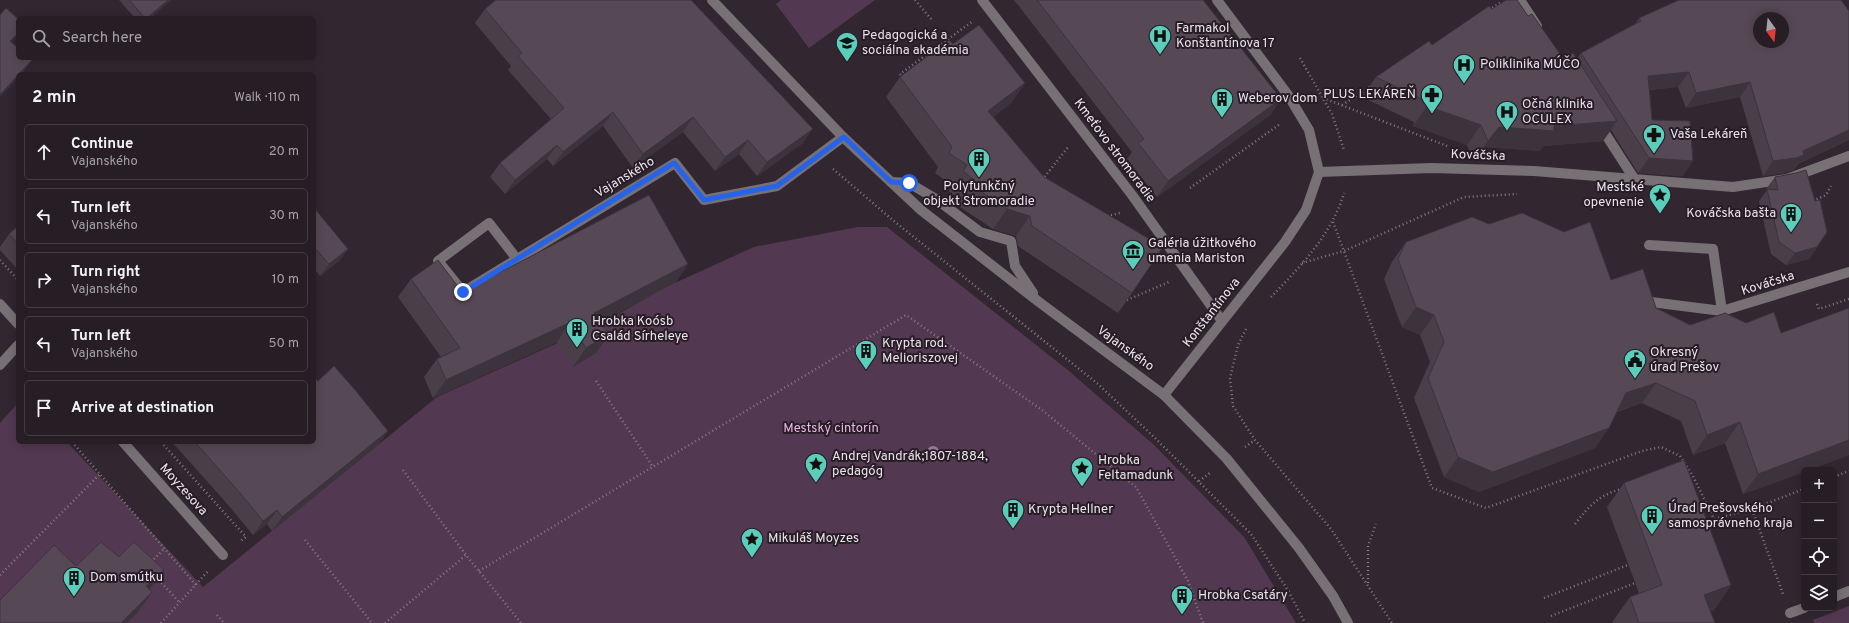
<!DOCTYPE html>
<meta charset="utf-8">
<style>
:root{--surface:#261d25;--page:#2e262d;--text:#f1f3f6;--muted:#a4a2a7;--line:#423b42}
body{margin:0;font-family:Overpass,sans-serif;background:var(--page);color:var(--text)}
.controls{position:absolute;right:12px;bottom:12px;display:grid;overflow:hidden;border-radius:6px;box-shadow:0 2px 10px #0003}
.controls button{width:36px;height:36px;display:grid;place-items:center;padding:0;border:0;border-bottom:1px solid var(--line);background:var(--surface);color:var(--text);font:20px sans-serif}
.compass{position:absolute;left:1753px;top:12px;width:36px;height:36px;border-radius:50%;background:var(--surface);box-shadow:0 2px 10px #0003;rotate:165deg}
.stop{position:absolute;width:12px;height:12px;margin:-9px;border:3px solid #2563eb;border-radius:50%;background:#fff}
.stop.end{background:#2563eb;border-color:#fff;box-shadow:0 1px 4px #0008}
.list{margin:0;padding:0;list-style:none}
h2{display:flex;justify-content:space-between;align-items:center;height:52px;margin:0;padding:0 16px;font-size:17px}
h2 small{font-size:13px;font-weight:400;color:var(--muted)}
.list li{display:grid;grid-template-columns:26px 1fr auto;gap:12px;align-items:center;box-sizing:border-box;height:56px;margin:0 8px 8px;padding:0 8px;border:1px solid var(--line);border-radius:6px}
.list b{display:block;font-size:15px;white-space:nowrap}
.list p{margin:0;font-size:13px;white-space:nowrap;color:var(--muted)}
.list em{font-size:13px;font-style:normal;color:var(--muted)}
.icon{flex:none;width:22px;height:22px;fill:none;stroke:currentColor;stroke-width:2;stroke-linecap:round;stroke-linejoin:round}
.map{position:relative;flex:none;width:1849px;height:623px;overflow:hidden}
.search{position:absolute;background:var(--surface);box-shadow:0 2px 10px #0003;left:16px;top:16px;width:300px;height:44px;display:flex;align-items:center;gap:10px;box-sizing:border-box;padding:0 14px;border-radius:6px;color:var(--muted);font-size:15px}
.panel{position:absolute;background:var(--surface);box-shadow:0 2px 10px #0003;left:16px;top:72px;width:300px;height:372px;border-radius:6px}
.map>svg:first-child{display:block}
.green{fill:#533851}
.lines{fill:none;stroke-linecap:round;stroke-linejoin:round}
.path{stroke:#847a83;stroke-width:2.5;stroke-dasharray:1 3;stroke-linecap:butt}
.minor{stroke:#777176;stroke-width:10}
.tree{fill:#987695}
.wall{fill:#4a3f49}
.shaded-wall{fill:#3c333c}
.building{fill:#564955;stroke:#3c333c;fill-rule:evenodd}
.route{stroke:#2563eb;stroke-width:5}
.labels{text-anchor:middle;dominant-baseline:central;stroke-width:4;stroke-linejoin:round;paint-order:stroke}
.poi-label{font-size:13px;fill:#ece4eb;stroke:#281d27;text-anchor:start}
.street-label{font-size:13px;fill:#ece4eb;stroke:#281d27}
.park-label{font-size:13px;fill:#ebb7e6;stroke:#281d27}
</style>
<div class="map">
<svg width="1849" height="623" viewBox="0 0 1849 623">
<rect width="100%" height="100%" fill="#322731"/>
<g class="green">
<polygon points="781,0 875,0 809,48 776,4"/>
<polygon points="858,227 887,227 1069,371 1154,445 1244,537 1296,623 0,623 0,423 18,403 18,442 67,442 203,587 437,397 600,324 666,287 754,247"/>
<polygon points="1849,606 1849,623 1814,623 1813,620"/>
</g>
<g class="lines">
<g class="path">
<polyline points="915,0 932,20"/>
<polyline points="1489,10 1500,3"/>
<polyline points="1300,58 1332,114 1344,150"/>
<polyline points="903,78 900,74 973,21"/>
<polyline points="1323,98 1447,146"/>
<polyline points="1342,105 1370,87"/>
<polyline points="833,169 895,222 1098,384 1152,435 1251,534 1289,592 1305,623"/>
<polyline points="1042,180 1069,146"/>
<polyline points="1190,188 1280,124"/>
<polyline points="1813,201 1826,195 1831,186"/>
<polyline points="1107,216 1120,213"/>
<polyline points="1333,222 1432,488 1486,508 1642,451 1661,447 1680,456 1693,476 1714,519 1752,509 1783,594"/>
<polyline points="0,260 18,280"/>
<polyline points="1302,263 1344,251 1464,197 1517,194"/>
<path d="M 1271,297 C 1300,267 1332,234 1344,193"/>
<polyline points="1127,300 1169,282"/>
<polyline points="1817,304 1819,309 1849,299"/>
<polyline points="1246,329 1238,345 1230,378 1233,406 1255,440 1331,529 1392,623"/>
<polyline points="596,381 653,467"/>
<polyline points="72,442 196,585"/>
<polyline points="161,442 246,537 239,542"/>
<polyline points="1245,447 1255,440"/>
<polyline points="1813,469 1813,470"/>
<polyline points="403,470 466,555"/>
<polyline points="1834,477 1849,471"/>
<polyline points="1199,481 1210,473"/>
<polyline points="1752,509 1804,489"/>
<path d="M 1575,524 C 1589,506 1599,495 1621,489"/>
<polyline points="305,540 372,623"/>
<polyline points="151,562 164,549"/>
<polyline points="479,571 906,315 1042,410 1136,487 1188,581 1203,623"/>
<polyline points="0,575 100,474"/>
<polyline points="156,577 180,603"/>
<polyline points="1368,583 1368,546 1376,524"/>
<polyline points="1544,598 1628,565"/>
<polyline points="217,615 224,623"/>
<polyline points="1551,616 1635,583"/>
<polyline points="161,623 209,570"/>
<polyline points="385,623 466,555 521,623"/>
</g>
<g class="minor">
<polyline points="712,0 843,137 921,210 1039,302 1164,395 1227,459 1299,548 1333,596 1348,623"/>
<polyline points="982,0 1132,195 1222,321"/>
<polyline points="1520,0 1537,26"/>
<polyline points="1599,124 1635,180"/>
<polyline points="1319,172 1431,168 1534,171 1733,187 1787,179 1849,156"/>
<polyline points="891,182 909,183 936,199 980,232 1011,241 1015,266 1033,293"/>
<polyline points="1649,245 1713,249 1722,311 1849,272"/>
<polyline points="517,259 489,223 438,261 463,292 675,163 704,200 777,186 843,137"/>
<polyline points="1651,302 1722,311"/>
<polyline points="0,304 18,324"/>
<polyline points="0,365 18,345"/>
<polyline points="1164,395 1285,242 1306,210 1319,172 1309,130 1288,95 1217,0"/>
<polyline points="123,442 223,555"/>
<polyline points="1834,597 1849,591"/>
<polyline points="1790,613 1804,608"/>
</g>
</g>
<circle class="tree" cx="933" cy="452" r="6"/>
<g class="wall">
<polygon points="119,0 171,0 150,18 135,18"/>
<polygon points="495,0 691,0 803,143 757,176 739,154 715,171 683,132 633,168 603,126 553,166 547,159 505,194 490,177 500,163 551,119 508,70 511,66 475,23 485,9"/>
<polygon points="1014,0 1203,0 1281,99 1270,115 1157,197 1127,159 1132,152"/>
<polygon points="1492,9 1528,16 1563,58 1570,55 1577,59 1581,53 1636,23 1639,18 1849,11 1849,140 1798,164 1794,170 1785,173 1763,176 1740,97 1686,108 1678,87 1650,90 1652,120 1683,176 1638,173 1611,130 1603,141 1543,146 1540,151 1485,147 1474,161 1467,145 1413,126 1414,122 1362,97 1376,77 1432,45"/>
<polygon points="953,44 1025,83 1011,103 993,117 1132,293 1118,313 1018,246 1016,236 993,229 957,205 960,200 949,191 952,185 935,173 938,167 886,97 900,77"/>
<polygon points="1775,177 1817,247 1809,259 1786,265 1771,254 1759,201 1767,190 1766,189"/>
<polygon points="314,210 348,249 339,261 320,276 314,269"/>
<polygon points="18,226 18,270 0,250 0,247 9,234"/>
<polygon points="1406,242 1611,280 1656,308 1690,325 1746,323 1781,333 1849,455 1809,470 1804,470 1804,472 1743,494 1725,443 1693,455 1681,421 1642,403 1617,412 1595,448 1479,492 1444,477 1414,398 1430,362 1420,335 1402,327 1398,317 1384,279 1392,262"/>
<polygon points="688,264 676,282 600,322 609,334 596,353 573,367 557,342 433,398 424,377 437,359 441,357 398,297 411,279 462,292"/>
<polygon points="318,381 388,431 377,446 272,531 267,524 253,535 230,507 172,442 314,442"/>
<polygon points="1624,483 1731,585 1714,610 1710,611 1715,623 1613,623 1613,621 1630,597 1639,593 1607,507"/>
</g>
<g class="shaded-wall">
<polygon points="168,0 171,0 150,18 147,18"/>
<polygon points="18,33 18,35 2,53 10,41"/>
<polygon points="32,60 22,74 19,74"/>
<polygon points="1689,72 1678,87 1638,91 1648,76"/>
<polygon points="18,75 18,78 0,97 0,95"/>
<polygon points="1750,82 1740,97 1686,108 1696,93"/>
<polygon points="1025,83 1011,103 974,131 988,111"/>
<polygon points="1281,99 1270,115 1157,197 1168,181"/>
<polygon points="1427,106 1481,125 1467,145 1413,126"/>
<polygon points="613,112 603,126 553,166 563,152"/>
<polygon points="693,117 683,132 633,168 643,154"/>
<polygon points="1617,121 1603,141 1543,146 1540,151 1485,147 1474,161 1488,141 1499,127 1554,126"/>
<polygon points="813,129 803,143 757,176 767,162"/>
<polygon points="1849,130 1849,140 1798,164 1794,170 1785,173 1763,176 1773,161 1803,151"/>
<polygon points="748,140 739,154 715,171 725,157"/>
<polygon points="557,145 547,159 505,194 515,180"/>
<polygon points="1649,158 1693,161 1683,176 1638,173"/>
<polygon points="1007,209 1030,216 1016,236 993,229"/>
<polygon points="1817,247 1809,259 1786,265 1795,253"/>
<polygon points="348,249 339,261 320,276 329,264"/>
<polygon points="688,264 676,282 581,331 594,313"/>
<polygon points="1416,307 1434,315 1420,335 1402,327"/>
<polygon points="569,323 557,342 433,398 446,380"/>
<polygon points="609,334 596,353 573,367 586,348"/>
<polygon points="1656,383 1642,403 1612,413 1626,393"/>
<polygon points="1740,422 1725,443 1693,455 1707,435"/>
<polygon points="1609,428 1595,448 1479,492 1444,477 1458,457"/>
<polygon points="388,431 377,446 272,531 282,517"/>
<polygon points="1849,440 1849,455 1809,470 1804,470 1804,472 1743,494 1758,474"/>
<polygon points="277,510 267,524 253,535 263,521"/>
<polygon points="164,570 149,590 146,586"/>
<polygon points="1731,585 1714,610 1687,619 1704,595"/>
<polygon points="152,592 138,612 127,623 121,623"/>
</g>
<g class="building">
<polygon points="129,0 168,0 147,18 145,18"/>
<polygon points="496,0 691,0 813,129 767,162 748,140 725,157 693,117 643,154 613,112 563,152 557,145 515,180 500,163 564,108 518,56 522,53 485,9"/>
<polygon points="1037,0 1203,0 1281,99 1168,181 1138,143 1144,139"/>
<polygon points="1506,0 1517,0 1528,16 1532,14 1563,58 1569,53 1570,55 1573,53 1617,121 1554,126 1554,131 1499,127 1488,141 1481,125 1427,106 1428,102 1376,77 1429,41 1432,45 1489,6 1492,9"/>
<path d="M 1679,0 L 1841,0 L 1849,11 L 1849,130 L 1803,151 L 1804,155 L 1796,158 L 1773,161 L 1750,82 L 1696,93 L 1689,72 L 1648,76 L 1652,120 L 1690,121 L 1693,161 L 1649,158 L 1581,53 L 1641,21 L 1639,18 ZM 1759,18 L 1783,18 L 1783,42 L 1759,42 Z"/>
<polygon points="6,8 18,19 18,33 10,41 18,48 18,58 30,58 32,60 19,74 18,74 18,75 0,95 0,15"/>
<polygon points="979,25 1025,83 988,111 1044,177 1163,247 1132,293 1032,226 1030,216 1007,209 971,185 974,180 963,171 967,165 949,153 952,147 900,77 949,40 953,44"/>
<polygon points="1806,170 1815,201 1820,200 1827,232 1817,247 1795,253 1779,242 1767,189 1778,190 1775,177 1796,173"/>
<polygon points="649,195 688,264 594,313 609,334 586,348 569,323 446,380 437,359 460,348 411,279 438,260 462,292"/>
<polygon points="315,209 348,249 329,264 314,247 314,210"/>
<polygon points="1522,213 1564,232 1590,222 1611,280 1643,269 1656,308 1690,325 1725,313 1746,323 1774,312 1781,333 1849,308 1849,440 1758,474 1740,422 1707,435 1695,401 1656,383 1626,393 1609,428 1493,472 1458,457 1428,378 1444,342 1434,315 1416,307 1412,297 1398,259 1406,242 1472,217 1489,224"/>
<polygon points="18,226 18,244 9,234"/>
<polygon points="334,366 356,391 388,431 282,517 277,510 263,521 240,493 195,442 314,442 314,377 318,381"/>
<polygon points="1684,460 1731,585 1704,595 1715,623 1639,623 1630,597 1662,585 1624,483"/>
<polygon points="101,542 119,557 134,542 164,570 146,586 152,592 121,623 0,623 0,600 54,545 76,566"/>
</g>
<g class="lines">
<polyline class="route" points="463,292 674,163 704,200 777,186 844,137 891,182 909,183"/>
</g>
<defs>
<g id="hospital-pin" transform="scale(1.15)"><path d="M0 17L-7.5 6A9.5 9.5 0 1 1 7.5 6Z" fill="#5bcebb" stroke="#281d27"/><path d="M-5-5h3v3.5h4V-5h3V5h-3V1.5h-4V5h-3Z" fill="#111"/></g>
<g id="school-pin" transform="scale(1.15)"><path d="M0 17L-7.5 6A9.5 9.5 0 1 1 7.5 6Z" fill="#5bcebb" stroke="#281d27"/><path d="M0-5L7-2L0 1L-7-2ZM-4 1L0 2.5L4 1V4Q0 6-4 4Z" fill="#111"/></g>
<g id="pharmacy-pin" transform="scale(1.15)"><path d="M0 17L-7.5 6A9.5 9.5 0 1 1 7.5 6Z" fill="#5bcebb" stroke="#281d27"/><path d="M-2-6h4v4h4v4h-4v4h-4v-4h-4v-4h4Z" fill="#111"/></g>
<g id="building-pin" transform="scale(1.15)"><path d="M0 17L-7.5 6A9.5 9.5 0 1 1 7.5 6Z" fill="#5bcebb" stroke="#281d27"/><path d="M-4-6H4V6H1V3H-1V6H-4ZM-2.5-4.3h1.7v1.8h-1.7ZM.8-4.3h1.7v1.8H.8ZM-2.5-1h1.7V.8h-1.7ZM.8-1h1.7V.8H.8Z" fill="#111"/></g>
<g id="sight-pin" transform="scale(1.15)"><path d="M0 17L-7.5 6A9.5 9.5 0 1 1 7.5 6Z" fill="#5bcebb" stroke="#281d27"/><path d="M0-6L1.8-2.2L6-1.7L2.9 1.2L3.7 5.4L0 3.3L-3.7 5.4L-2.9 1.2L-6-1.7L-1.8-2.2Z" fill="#111"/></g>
<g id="museum-pin" transform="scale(1.15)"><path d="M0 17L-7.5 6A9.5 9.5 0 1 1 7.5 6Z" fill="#5bcebb" stroke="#281d27"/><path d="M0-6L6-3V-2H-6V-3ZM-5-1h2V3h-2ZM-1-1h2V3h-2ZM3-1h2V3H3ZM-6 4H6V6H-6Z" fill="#111"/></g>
<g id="civic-pin" transform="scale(1.15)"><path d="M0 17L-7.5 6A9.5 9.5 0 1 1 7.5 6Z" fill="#5bcebb" stroke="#281d27"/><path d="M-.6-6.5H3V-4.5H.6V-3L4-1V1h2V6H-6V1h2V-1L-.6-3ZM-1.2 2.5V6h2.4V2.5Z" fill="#111"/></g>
</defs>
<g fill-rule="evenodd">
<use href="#hospital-pin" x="1160" y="36"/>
<use href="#school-pin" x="847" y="43"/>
<use href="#hospital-pin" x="1464" y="65"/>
<use href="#pharmacy-pin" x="1432" y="95"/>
<use href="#building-pin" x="1222" y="99"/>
<use href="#hospital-pin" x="1507" y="112"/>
<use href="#pharmacy-pin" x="1654" y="135"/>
<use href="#building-pin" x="979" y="159"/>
<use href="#sight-pin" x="1660" y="195"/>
<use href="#building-pin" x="1791" y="214"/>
<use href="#museum-pin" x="1133" y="251"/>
<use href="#building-pin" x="577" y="329"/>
<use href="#building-pin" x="866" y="351"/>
<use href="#civic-pin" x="1635" y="360"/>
<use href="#sight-pin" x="816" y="464"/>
<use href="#sight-pin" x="1082" y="468"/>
<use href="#building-pin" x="1013" y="510"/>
<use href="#building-pin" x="1652" y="516"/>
<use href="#sight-pin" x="752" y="539"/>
<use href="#building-pin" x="74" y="578"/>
<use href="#building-pin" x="1182" y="596"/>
</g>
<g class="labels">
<g class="poi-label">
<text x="1176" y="29">Farmakol<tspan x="1176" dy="15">Konštantínova 17</tspan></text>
<text x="862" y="36">Pedagogická a<tspan x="862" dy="15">sociálna akadémia</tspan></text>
<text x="1480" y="65">Poliklinika MÚČO</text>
<text x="1416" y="95" text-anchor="end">PLUS LEKÁREŇ</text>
<text x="1238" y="99">Weberov dom</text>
<text x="1522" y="105">Očná klinika<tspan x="1522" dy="15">OCULEX</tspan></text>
<text x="1670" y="135">Vaša Lekáreň</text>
<text x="979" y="187" text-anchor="middle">Polyfunkčný<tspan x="979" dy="15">objekt Stromoradie</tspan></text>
<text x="1644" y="188" text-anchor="end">Mestské<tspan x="1644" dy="15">opevnenie</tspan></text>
<text x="1776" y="214" text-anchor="end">Kováčska bašta</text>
<text x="1148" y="244">Galéria úžitkového<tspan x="1148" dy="15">umenia Mariston</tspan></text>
<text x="592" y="322">Hrobka Koósb<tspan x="592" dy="15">Család Sírheleye</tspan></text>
<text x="882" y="344">Krypta rod.<tspan x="882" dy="15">Melioriszovej</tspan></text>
<text x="1650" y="353">Okresný<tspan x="1650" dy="15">úrad Prešov</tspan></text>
<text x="832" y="457">Andrej Vandrák;1807-1884,<tspan x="832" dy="15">pedagóg</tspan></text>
<text x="1098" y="461">Hrobka<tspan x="1098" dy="15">Feltamadunk</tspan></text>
<text x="1668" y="509">Úrad Prešovského<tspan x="1668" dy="15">samosprávneho kraja</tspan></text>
<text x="1028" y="510">Krypta Hellner</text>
<text x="768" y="539">Mikuláš Moyzes</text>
<text x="90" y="578">Dom smútku</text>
<text x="1198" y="596">Hrobka Csatáry</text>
</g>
<g class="street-label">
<text transform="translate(1114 151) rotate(53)">Kmeťovo stromoradie</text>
<text transform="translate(1478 156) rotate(2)">Kováčska</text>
<text transform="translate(625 178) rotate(-31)">Vajanského</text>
<text transform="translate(1768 284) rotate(-17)">Kováčska</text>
<text transform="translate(1212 313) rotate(-52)">Konštantínova</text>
<text transform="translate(1125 349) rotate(36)">Vajanského</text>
<text transform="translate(183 490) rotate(48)">Moyzesova</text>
</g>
<g class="park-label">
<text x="831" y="429">Mestský cintorín</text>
</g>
</g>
</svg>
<div class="controls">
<button>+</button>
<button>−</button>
<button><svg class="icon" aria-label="locate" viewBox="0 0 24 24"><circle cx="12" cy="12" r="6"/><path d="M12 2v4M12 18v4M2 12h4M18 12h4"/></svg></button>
<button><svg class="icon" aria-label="layers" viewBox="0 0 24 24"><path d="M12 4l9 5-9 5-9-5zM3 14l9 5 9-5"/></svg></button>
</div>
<svg class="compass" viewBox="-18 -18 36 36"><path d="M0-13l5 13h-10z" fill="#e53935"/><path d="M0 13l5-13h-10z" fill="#a4a2a7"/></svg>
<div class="stop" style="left:909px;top:183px"></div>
<div class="stop end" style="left:463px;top:292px"></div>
<div class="search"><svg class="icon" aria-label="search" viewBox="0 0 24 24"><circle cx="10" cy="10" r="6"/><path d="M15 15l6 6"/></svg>Search here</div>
<section class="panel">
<h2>2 min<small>Walk · 110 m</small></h2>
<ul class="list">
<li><svg class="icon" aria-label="ahead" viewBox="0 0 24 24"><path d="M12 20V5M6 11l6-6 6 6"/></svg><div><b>Continue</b><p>Vajanského</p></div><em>20 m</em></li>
<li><svg class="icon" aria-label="left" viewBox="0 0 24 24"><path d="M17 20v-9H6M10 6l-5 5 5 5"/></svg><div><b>Turn left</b><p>Vajanského</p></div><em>30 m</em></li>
<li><svg class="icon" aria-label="right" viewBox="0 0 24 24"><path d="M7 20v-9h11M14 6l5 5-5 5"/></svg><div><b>Turn right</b><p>Vajanského</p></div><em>10 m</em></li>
<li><svg class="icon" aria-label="left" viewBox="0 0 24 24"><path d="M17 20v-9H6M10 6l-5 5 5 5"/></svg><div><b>Turn left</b><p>Vajanského</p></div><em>50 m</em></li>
<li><svg class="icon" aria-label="arrive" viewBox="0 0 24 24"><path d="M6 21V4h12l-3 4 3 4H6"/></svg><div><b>Arrive at destination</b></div></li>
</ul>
</section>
</div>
